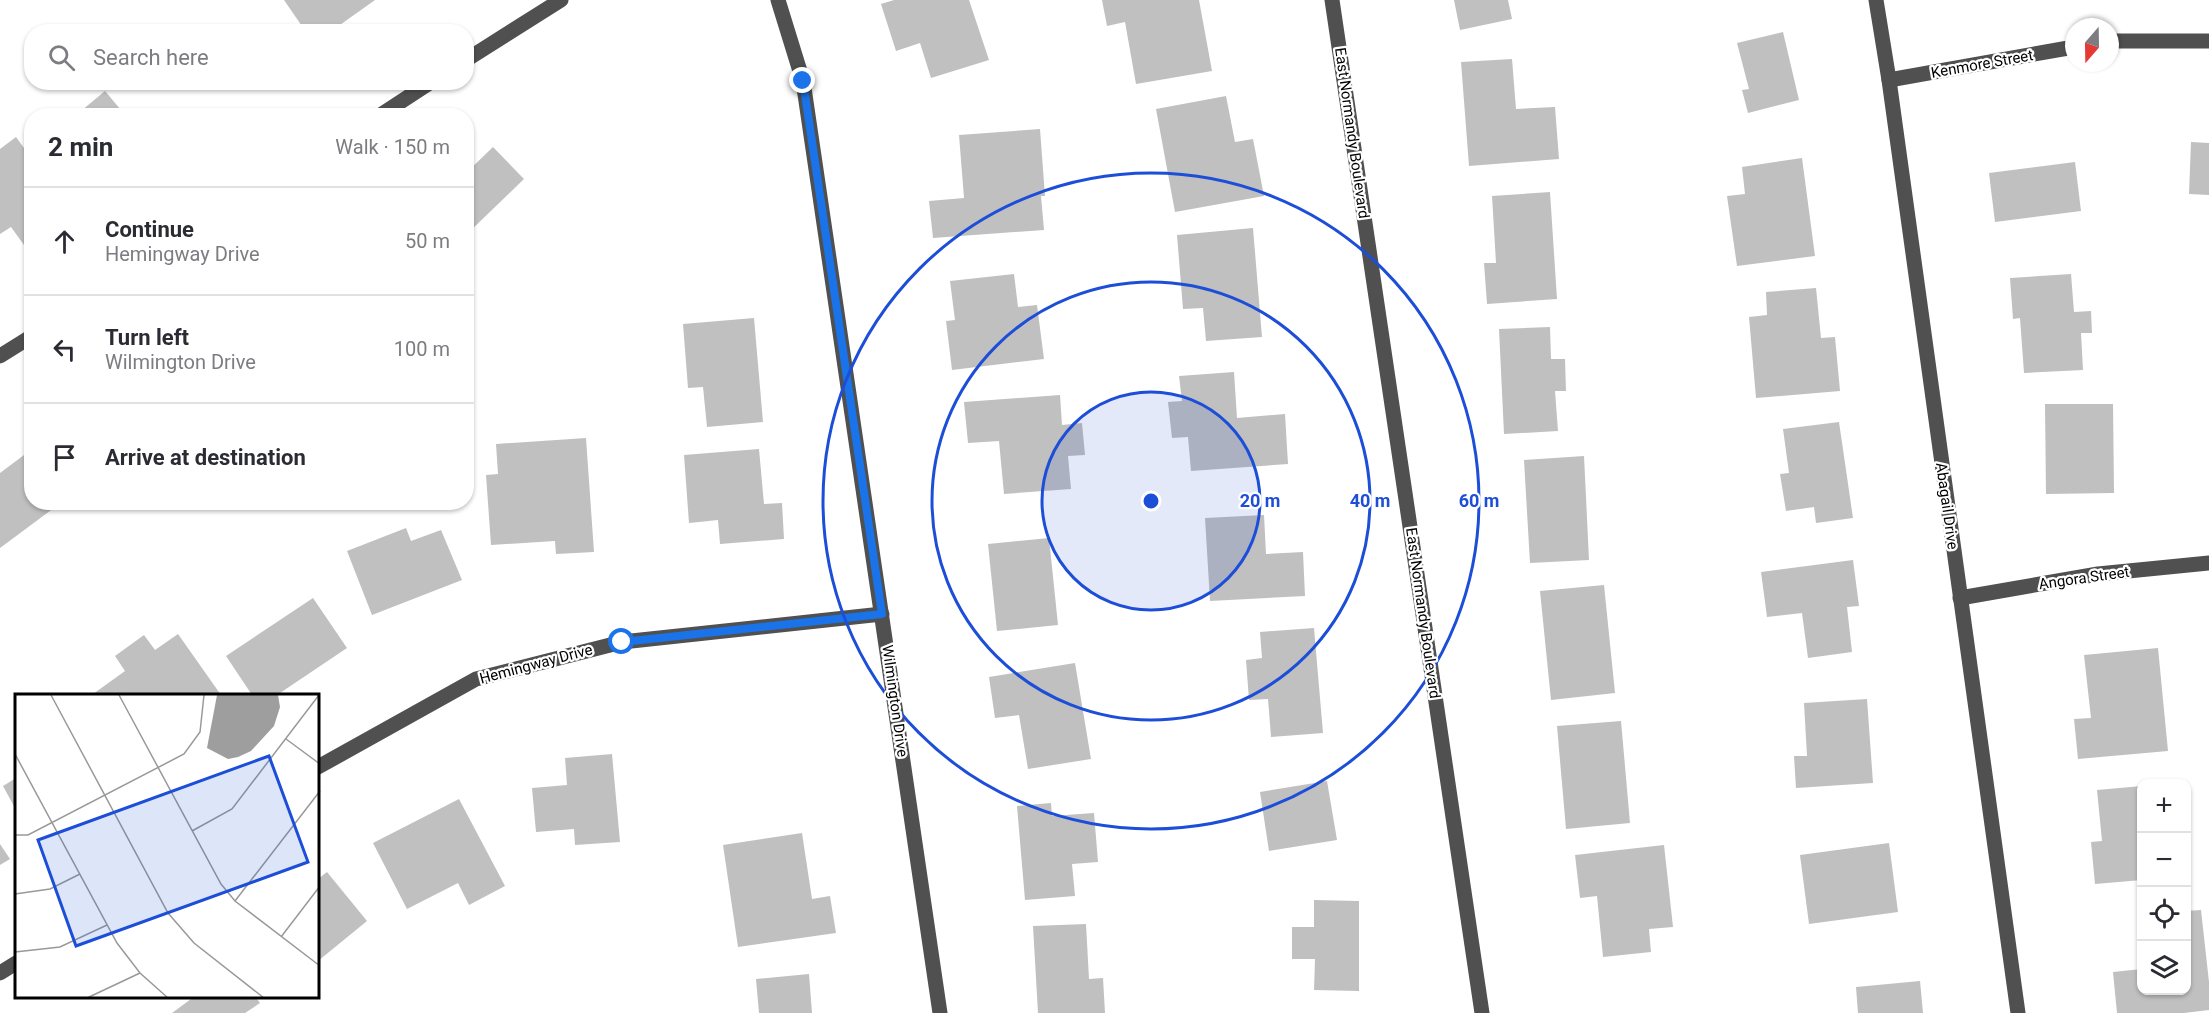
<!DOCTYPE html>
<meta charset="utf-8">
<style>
:root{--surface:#fff;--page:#f7f7f7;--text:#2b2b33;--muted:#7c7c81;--line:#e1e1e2}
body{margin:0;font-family:Roboto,sans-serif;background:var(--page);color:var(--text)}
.controls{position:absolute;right:18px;bottom:18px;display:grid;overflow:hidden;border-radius:12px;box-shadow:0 2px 4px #0004}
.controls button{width:54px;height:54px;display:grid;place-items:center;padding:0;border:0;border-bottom:2px solid var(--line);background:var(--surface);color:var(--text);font:30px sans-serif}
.compass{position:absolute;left:2065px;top:18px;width:54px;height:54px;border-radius:50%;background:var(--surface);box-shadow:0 2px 4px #0004;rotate:200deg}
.stop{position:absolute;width:18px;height:18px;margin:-14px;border:4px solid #1a73e8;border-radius:50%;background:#fff}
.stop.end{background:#1a73e8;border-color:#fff;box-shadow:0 2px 6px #0008}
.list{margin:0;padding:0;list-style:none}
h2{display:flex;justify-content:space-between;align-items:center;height:78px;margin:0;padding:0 24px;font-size:26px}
h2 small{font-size:20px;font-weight:400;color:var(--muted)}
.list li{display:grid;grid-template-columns:39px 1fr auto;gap:18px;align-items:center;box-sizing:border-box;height:108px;padding:0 24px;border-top:2px solid var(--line)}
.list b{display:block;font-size:22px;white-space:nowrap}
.list p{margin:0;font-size:20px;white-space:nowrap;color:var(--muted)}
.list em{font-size:20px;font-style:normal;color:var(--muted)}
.icon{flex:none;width:33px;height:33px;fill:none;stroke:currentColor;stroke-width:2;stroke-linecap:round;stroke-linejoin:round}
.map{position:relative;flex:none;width:2209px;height:1013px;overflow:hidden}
.search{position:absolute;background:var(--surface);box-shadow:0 2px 4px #0004;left:24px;top:24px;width:450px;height:66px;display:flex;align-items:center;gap:15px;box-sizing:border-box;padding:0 21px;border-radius:24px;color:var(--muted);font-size:22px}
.panel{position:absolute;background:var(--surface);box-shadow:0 2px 4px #0004;left:24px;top:108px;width:450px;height:402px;border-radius:24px}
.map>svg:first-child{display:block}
.building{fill:#c0c0c0}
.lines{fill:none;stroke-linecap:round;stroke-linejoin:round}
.minor{stroke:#505050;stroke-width:15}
.route{stroke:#1a73e8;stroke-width:8}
.ring{fill:none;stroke:#1d4ed8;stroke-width:3}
.labels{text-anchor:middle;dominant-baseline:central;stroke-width:4.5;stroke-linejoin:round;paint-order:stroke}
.street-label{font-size:15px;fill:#000;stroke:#fff}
.inset-road{fill:none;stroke:#999;stroke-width:1.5}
.view{fill:#1d4ed8;fill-opacity:0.15;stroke:#1d4ed8;stroke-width:3}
.inset-edge{fill:none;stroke:#000;stroke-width:3}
.centre{fill:#1d4ed8;stroke:#fff;stroke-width:3}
.ring-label{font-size:18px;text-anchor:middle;font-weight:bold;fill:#1d4ed8;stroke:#fff;stroke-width:4.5;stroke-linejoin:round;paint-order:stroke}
</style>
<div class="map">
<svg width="2209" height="1013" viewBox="0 0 2209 1013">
<rect width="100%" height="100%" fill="#fff"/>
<g class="building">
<polygon points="284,0 375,0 330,32 306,32"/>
<polygon points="894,0 969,0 989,60 931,78 920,43 896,51 881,4"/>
<polygon points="1102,0 1199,0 1212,71 1136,84 1125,22 1107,26"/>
<polygon points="1454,0 1508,0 1512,19 1460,30"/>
<polygon points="1783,32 1799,100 1748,113 1742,90 1749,89 1737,43"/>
<polygon points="1512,59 1516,109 1555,107 1559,159 1469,166 1461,62"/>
<polygon points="105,91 126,116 75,116"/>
<polygon points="1226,96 1235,142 1253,139 1264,196 1175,212 1156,109"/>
<polygon points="1040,129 1045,196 1041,196 1044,230 933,238 929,201 964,198 959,135"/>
<polygon points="16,137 32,159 32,240 24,245 11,227 0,234 0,149"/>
<polygon points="2191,142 2209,143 2209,195 2189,194"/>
<polygon points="493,147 524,179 466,235 466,173"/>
<polygon points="1802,158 1815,256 1737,266 1727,196 1745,194 1742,167"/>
<polygon points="2075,162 2081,211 1995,222 1989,173"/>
<polygon points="1550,192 1557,299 1487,304 1484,263 1496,263 1492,196"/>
<polygon points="1253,228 1262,337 1206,341 1203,308 1183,309 1177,235"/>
<polygon points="1014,274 1018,307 1037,305 1044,359 952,370 946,321 955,320 950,281"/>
<polygon points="2071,274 2074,312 2091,311 2092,333 2081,333 2083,370 2024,373 2020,318 2013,319 2010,278"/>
<polygon points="1816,288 1821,338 1835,337 1840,391 1756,398 1749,317 1767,315 1766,292"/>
<polygon points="754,318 763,422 707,427 703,387 688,388 683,324"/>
<polygon points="1550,327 1551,359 1565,359 1566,391 1555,391 1558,431 1504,434 1499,329"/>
<polygon points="1234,372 1237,418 1285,414 1288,464 1191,471 1188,437 1172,438 1168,402 1182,401 1179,376"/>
<polygon points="1060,395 1062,425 1082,423 1085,455 1068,456 1071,489 1004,494 999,441 968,443 964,402"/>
<polygon points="2045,404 2113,404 2114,493 2046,494"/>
<polygon points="1839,422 1853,518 1816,523 1814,507 1786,511 1780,474 1789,473 1783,429"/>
<polygon points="586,438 594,552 556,554 555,541 491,545 486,475 498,474 496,444"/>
<polygon points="32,449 32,502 62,502 0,548 0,473"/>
<polygon points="759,449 764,504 782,503 784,539 720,544 718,520 689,523 684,455"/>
<polygon points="1584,456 1589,560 1530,563 1524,460"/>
<polygon points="1264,515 1266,554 1303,552 1305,596 1210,601 1205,518"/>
<polygon points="406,528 411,541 441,530 462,580 372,615 347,551"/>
<polygon points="1049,538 1058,625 997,631 988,544"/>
<polygon points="1853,560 1859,606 1847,607 1852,652 1808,658 1802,613 1767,617 1761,572"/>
<polygon points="1604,585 1615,693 1551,700 1540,591"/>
<polygon points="313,598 347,648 277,695 252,695 226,656"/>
<polygon points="1314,628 1323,733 1271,737 1268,699 1249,700 1246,660 1262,658 1260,632"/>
<polygon points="178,634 221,695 93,694 125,671 115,656 144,635 155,650"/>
<polygon points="2158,648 2168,751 2078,759 2074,719 2091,718 2084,655"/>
<polygon points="1075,663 1091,759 1028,769 1019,715 995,718 989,677"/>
<polygon points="1867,699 1873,783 1796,788 1794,756 1807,756 1804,703"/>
<polygon points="1621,721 1630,823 1566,829 1557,726"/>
<polygon points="612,754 620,842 575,845 574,829 536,832 532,788 567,785 565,758"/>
<polygon points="16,778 16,810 3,786"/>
<polygon points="1327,781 1337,840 1269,851 1260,792"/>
<polygon points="2142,786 2142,880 2095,884 2091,842 2102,841 2097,790"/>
<polygon points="459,799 505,886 469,905 458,883 407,909 373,843"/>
<polygon points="1051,803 1052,816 1094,813 1098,862 1072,864 1075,896 1025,900 1017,806"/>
<polygon points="802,833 812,899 830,896 836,933 738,947 723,845"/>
<polygon points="1889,843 1898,912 1809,924 1800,855"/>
<polygon points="0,844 10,859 0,865"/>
<polygon points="1664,845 1673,927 1649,929 1651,952 1603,957 1597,896 1580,898 1575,855"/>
<polygon points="327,872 367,921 318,961 318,879"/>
<polygon points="1314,900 1359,901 1359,991 1314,990 1315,959 1292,959 1292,927 1314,927"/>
<polygon points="2201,910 2209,982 2209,1010 2184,1013 2117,1013 2113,972 2142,969 2142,990 2186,990 2186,911"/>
<polygon points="1086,924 1089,979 1103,978 1105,1013 1038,1013 1033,926"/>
<polygon points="809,974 812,1013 759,1013 756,979"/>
<polygon points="1920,981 1923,1013 1858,1013 1856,987"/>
<polygon points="189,996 255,996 260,1003 245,1013 172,1013 191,999"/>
</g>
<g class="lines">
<g class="minor">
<polyline points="778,0 803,81 940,1013"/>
<polyline points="1332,0 1482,1013"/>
<polyline points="1876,0 1889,80 2018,1013"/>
<polyline points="2110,41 2209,41"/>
<polyline points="466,60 561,0"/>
<polyline points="1889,80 2074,47"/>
<polyline points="379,116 431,82"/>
<polyline points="0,356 32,336"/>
<polyline points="1960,598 2098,574 2209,563"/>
<polyline points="318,767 476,679 622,642 882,614"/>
<polyline points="0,973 16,963"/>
</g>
</g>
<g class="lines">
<polyline class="route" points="622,642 882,614 803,81"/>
</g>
<circle cx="1151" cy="501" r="109" fill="#1d4ed8" fill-opacity=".12"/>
<g class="ring">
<circle cx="1151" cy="501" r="109"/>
<circle cx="1151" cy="501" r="219"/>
<circle cx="1151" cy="501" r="328"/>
</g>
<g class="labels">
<g class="street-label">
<text transform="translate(1982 64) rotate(-10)">Kenmore Street</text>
<text transform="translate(1352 133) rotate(82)">East Normandy Boulevard</text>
<text transform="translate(1947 506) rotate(82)">Abagail Drive</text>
<text transform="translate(2084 578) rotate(-8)">Angora Street</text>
<text transform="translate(1423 613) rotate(82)">East Normandy Boulevard</text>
<text transform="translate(536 664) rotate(-15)">Hemingway Drive</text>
<text transform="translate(895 701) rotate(82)">Wilmington Drive</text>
</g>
</g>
<g transform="translate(15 694)">
<rect width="304" height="304" fill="#fff"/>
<path d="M 202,1 L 263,1 L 265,13 L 259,32 L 236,57 L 223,63 L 213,65 L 192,54 Z" fill="#9e9e9e"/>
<path class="inset-road" d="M 36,1 L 153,219 L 179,249 L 249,304M 104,1 L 206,190 L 220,207 L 305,272M 271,45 L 305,70M 0,60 L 102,249 L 125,279 L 153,304M 177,137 L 217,115 L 304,1M 0,141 L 13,141 L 169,60 L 185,38 L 189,1M 0,200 L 35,195 L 65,180M 220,207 L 305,97M 266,243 L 305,192M 0,258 L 45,253 L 92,231M 72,304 L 125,279"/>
<path class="view" d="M 254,62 L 293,168 L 61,252 L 23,146 Z"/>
<rect width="304" height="304" class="inset-edge"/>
</g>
<circle cx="1151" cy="501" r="9" class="centre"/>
<g class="ring-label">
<text x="1260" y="507">20 m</text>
<text x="1370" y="507">40 m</text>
<text x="1479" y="507">60 m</text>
</g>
</svg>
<div class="controls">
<button>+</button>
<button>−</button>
<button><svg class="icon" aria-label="locate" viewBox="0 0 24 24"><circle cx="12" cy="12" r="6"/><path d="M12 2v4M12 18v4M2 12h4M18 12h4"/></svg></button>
<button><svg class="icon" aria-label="layers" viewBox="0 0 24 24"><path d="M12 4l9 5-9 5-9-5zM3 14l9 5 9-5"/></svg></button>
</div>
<svg class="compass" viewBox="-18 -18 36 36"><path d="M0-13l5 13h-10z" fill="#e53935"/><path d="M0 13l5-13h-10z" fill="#7c7c81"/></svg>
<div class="stop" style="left:622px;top:642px"></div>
<div class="stop end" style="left:803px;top:81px"></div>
<div class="search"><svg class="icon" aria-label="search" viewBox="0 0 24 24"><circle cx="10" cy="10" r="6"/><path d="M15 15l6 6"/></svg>Search here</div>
<section class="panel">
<h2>2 min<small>Walk · 150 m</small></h2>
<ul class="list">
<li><svg class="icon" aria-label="ahead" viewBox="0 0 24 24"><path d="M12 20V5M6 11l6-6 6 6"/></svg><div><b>Continue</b><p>Hemingway Drive</p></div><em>50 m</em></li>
<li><svg class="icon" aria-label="left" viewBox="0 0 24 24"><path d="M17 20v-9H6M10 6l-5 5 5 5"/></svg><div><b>Turn left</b><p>Wilmington Drive</p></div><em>100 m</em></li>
<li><svg class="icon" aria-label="arrive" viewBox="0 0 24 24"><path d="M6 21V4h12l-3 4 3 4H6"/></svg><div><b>Arrive at destination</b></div></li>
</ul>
</section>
</div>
